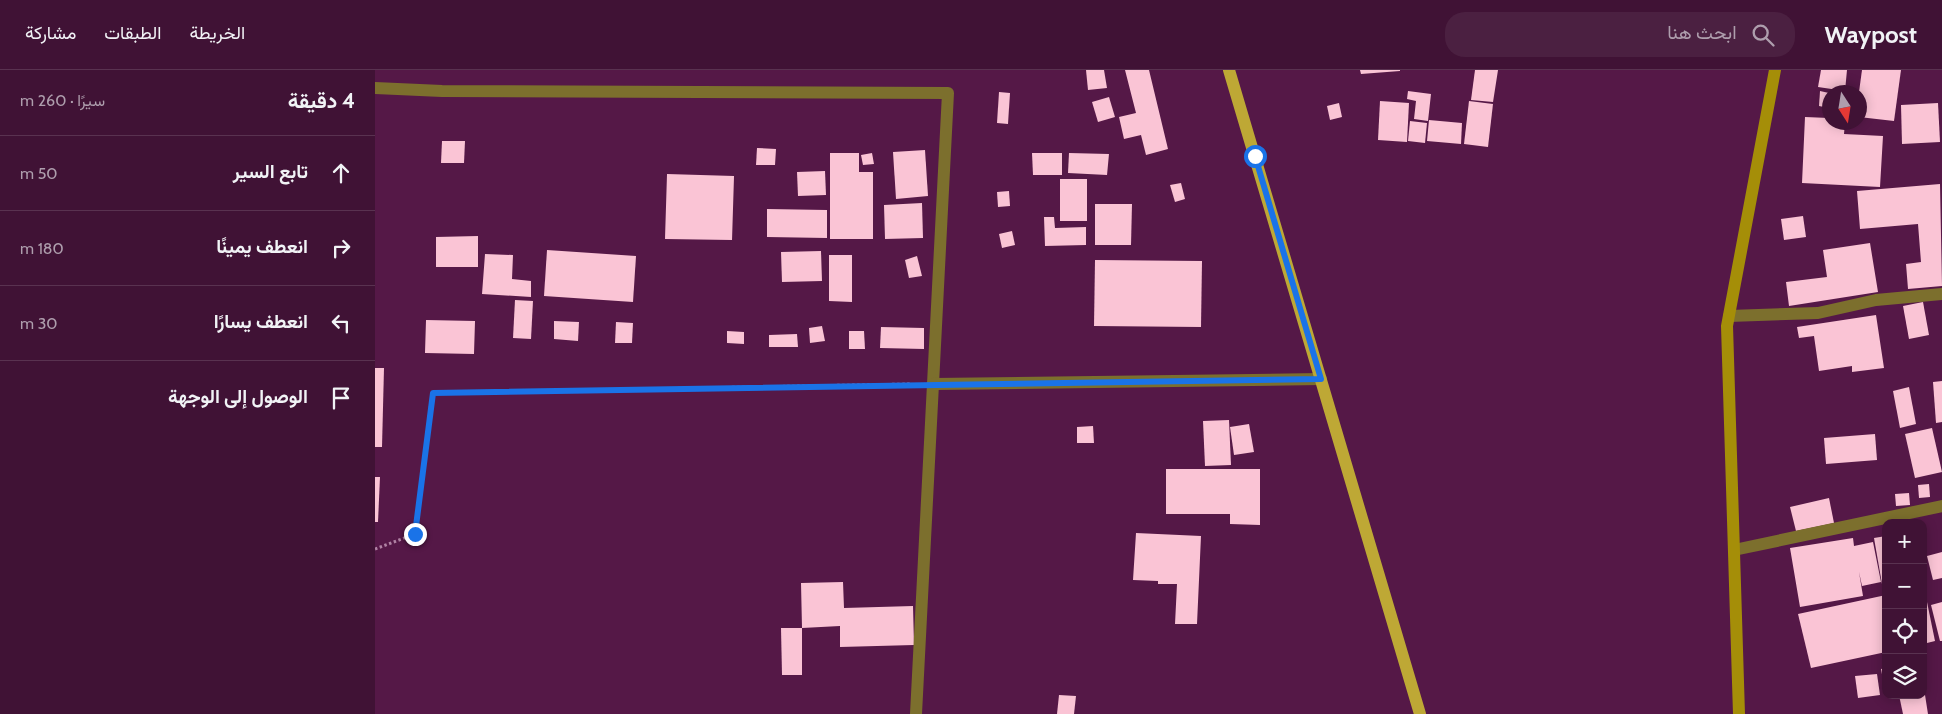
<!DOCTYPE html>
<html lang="ar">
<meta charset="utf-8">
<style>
:root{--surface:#401235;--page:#4b2041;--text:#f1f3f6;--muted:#ae9ead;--line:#593250}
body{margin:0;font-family:Cabin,Vazirmatn,sans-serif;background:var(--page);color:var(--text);direction:rtl}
.controls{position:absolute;right:15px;bottom:15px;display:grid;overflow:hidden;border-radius:10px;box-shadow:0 2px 12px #0003}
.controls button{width:45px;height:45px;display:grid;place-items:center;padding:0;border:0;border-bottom:1px solid var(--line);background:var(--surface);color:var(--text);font:25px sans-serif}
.compass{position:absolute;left:1447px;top:15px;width:45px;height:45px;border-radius:50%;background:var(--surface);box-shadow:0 2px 12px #0003;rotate:168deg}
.stop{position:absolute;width:15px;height:15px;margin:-11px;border:4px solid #1a73e8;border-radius:50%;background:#fff}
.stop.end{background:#1a73e8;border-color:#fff;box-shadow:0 1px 5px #0008}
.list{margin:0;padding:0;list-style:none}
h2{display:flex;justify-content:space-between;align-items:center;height:65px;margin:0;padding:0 20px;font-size:21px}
h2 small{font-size:16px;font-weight:400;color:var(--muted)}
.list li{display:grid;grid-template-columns:32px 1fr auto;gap:15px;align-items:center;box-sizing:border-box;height:75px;padding:0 20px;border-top:1px solid var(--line)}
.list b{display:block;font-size:19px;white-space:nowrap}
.list em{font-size:16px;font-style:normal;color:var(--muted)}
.icon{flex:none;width:28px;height:28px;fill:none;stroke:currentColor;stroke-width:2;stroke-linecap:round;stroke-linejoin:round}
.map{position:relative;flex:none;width:1567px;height:644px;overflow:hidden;direction:ltr}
header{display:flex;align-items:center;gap:30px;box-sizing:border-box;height:70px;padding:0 25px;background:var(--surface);border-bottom:1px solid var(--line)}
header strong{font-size:24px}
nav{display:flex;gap:28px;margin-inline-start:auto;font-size:18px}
.search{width:350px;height:45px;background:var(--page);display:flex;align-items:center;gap:12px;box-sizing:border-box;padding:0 18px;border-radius:20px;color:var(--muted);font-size:19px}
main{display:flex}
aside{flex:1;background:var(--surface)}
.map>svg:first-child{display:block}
.building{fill:#fac4d5}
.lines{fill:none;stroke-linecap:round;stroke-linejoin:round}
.path{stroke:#af82a3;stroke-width:3;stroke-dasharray:2.5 2.5;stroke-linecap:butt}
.street{stroke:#7c6f2d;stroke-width:12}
.secondary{stroke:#a58e08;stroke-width:12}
.primary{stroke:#bea835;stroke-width:12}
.route{stroke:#1a73e8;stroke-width:6}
</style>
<header>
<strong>Waypost</strong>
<div class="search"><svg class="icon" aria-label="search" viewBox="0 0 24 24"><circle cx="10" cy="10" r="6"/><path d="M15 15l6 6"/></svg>ابحث هنا</div>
<nav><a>الخريطة</a><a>الطبقات</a><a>مشاركة</a></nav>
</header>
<main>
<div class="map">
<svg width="1567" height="644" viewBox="0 0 1567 644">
<rect width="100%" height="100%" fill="#551847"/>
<g class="building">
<polygon points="711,0 729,0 732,18 713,20"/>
<polygon points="750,0 774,0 793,79 771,85 766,65 749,69 744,47 761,43"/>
<polygon points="985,0 1025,0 1025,1 986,4"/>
<polygon points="1100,0 1123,0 1118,32 1096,30"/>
<polygon points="1446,0 1472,0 1470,21 1443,17"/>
<polygon points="1487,0 1526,0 1519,51 1484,47 1484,22"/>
<polygon points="1033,21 1056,24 1053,51 1039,49 1041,31 1032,29"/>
<polygon points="1445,21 1454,23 1454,38 1444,36"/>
<polygon points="624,22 635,23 633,54 622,53"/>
<polygon points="734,27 740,47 723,52 717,32"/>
<polygon points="1005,31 1034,33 1032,72 1003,70"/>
<polygon points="1094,31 1118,34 1113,77 1089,74"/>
<polygon points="964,33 967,47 955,50 952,36"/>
<polygon points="1563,33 1565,72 1527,74 1526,35"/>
<polygon points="1430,47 1454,48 1454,52 1470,52 1469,64 1508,66 1505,117 1427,113"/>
<polygon points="1054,50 1087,53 1086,74 1052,71"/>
<polygon points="1035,51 1052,53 1050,73 1033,71"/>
<polygon points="67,71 90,71 89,93 66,93"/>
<polygon points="382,78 401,79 400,95 381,95"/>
<polygon points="550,80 553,126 521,129 518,82"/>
<polygon points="455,83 484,83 484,102 498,102 498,169 455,169"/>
<polygon points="497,83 499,94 488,95 486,85"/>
<polygon points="657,83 687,83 687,105 658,105"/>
<polygon points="694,83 734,84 732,105 693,103"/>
<polygon points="450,101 451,125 423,126 422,102"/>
<polygon points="292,104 359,106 357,170 290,169"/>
<rect x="685" y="109" width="27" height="42"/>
<polygon points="806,113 810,129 800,132 795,115"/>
<polygon points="1565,114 1567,216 1533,219 1531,194 1546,192 1543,154 1485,159 1482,121"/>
<polygon points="634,121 635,136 623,137 622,122"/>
<polygon points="547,133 548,168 510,169 509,135"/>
<polygon points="720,134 757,134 756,175 720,175"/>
<polygon points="392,139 452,140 452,168 392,167"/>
<polygon points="1428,146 1431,167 1409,170 1406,149"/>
<polygon points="669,147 679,147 680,158 711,157 711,175 670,176"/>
<polygon points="637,161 640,175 627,178 624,164"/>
<polygon points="103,166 103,197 61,197 61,167"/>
<polygon points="1495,173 1503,222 1414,236 1411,212 1452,207 1448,180"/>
<polygon points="172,180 261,186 258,232 169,226"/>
<polygon points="446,181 447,211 407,212 406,182"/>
<polygon points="110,184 138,185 137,209 156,211 156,227 107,224"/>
<polygon points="454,185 477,185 477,232 454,231"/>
<polygon points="542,186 547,206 534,208 530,190"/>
<polygon points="720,190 827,191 826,257 719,256"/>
<polygon points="140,230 158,231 156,269 138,268"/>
<polygon points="1548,232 1554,265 1534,269 1528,236"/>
<polygon points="1501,245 1509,298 1477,302 1477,296 1444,301 1439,266 1424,268 1422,257"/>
<polygon points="51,250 100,251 99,284 50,283"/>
<polygon points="179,251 204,252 203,271 179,269"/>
<polygon points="241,252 258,253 257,273 240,273"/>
<polygon points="447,256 450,271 435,273 434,258"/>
<polygon points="506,257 549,258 549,279 505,278"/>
<polygon points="352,261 369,262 369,274 352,273"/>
<polygon points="474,261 489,261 490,279 474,279"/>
<polygon points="422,264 423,277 394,277 394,265"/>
<polygon points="0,298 9,298 7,377 0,377"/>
<polygon points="1567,311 1567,352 1561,353 1558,312"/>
<polygon points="1534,317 1541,354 1525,358 1518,321"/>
<polygon points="854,350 856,395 830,396 828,351"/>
<polygon points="874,354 879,382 859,385 855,357"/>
<polygon points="718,356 719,373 702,373 702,357"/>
<polygon points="1557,358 1567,402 1540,408 1530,364"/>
<polygon points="1500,364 1502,390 1451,394 1449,368"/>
<polygon points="791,399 885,399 885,455 855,454 855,444 791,444"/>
<polygon points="0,407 5,407 3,452 0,452"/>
<polygon points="1554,414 1555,427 1544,428 1543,415"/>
<polygon points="1534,423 1535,435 1521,436 1520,424"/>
<polygon points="1454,428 1459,453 1421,461 1415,437"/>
<polygon points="761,463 826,466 822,554 800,554 802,514 783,514 783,511 758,510"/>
<polygon points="1511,466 1511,514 1507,514 1499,468"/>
<polygon points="1478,468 1479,476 1498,472 1506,512 1487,516 1484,502 1488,526 1425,537 1415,478"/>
<polygon points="1567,482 1567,508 1558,510 1552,486"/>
<polygon points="468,512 469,538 538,536 539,575 465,577 465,556 427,558 426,513"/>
<polygon points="1511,525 1511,582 1436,598 1423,544"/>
<polygon points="1552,532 1560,571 1548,574 1548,533"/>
<polygon points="1567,532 1567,571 1565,571 1556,535"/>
<polygon points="406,558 427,558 427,605 407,605"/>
<polygon points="1511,598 1511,620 1510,620 1506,599"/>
<polygon points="1502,604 1505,625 1483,628 1480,606"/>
<polygon points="684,625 701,626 699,644 682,644"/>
<polygon points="1524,625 1550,625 1553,644 1528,644"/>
</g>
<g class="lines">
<polyline class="path" points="0,479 40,464 57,323 535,314"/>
<g class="street">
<polyline points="0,18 67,21 573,23 541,644"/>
<polyline points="1354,246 1443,243 1501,230 1567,224"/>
<polyline points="558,314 946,309"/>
<polyline points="1359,480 1567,436"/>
</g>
<polyline class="secondary" points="1364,644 1352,256 1400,0"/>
<polyline class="primary" points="854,0 1045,644"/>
</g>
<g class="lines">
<polyline class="route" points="40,464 58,323 946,309 880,86"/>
</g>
</svg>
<div class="controls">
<button>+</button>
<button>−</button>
<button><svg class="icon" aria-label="locate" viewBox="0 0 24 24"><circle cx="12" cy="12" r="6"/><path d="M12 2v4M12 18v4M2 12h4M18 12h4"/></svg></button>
<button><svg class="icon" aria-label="layers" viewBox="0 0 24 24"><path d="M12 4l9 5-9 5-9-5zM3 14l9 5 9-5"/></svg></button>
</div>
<svg class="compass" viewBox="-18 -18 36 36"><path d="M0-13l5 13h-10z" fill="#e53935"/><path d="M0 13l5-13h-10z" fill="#ae9ead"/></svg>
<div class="stop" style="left:880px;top:86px"></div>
<div class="stop end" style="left:40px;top:464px"></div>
</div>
<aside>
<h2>4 دقيقة<small>سيرًا · 260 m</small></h2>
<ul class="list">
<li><svg class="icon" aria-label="ahead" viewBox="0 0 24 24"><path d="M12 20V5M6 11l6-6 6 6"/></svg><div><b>تابع السير</b></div><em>50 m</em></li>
<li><svg class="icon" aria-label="right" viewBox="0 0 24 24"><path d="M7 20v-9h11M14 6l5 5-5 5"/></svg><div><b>انعطف يمينًا</b></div><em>180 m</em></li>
<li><svg class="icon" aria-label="left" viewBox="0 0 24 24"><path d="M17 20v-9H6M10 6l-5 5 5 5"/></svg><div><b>انعطف يسارًا</b></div><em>30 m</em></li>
<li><svg class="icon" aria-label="arrive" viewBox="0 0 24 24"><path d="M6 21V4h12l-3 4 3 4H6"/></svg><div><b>الوصول إلى الوجهة</b></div></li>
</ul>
</aside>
</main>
